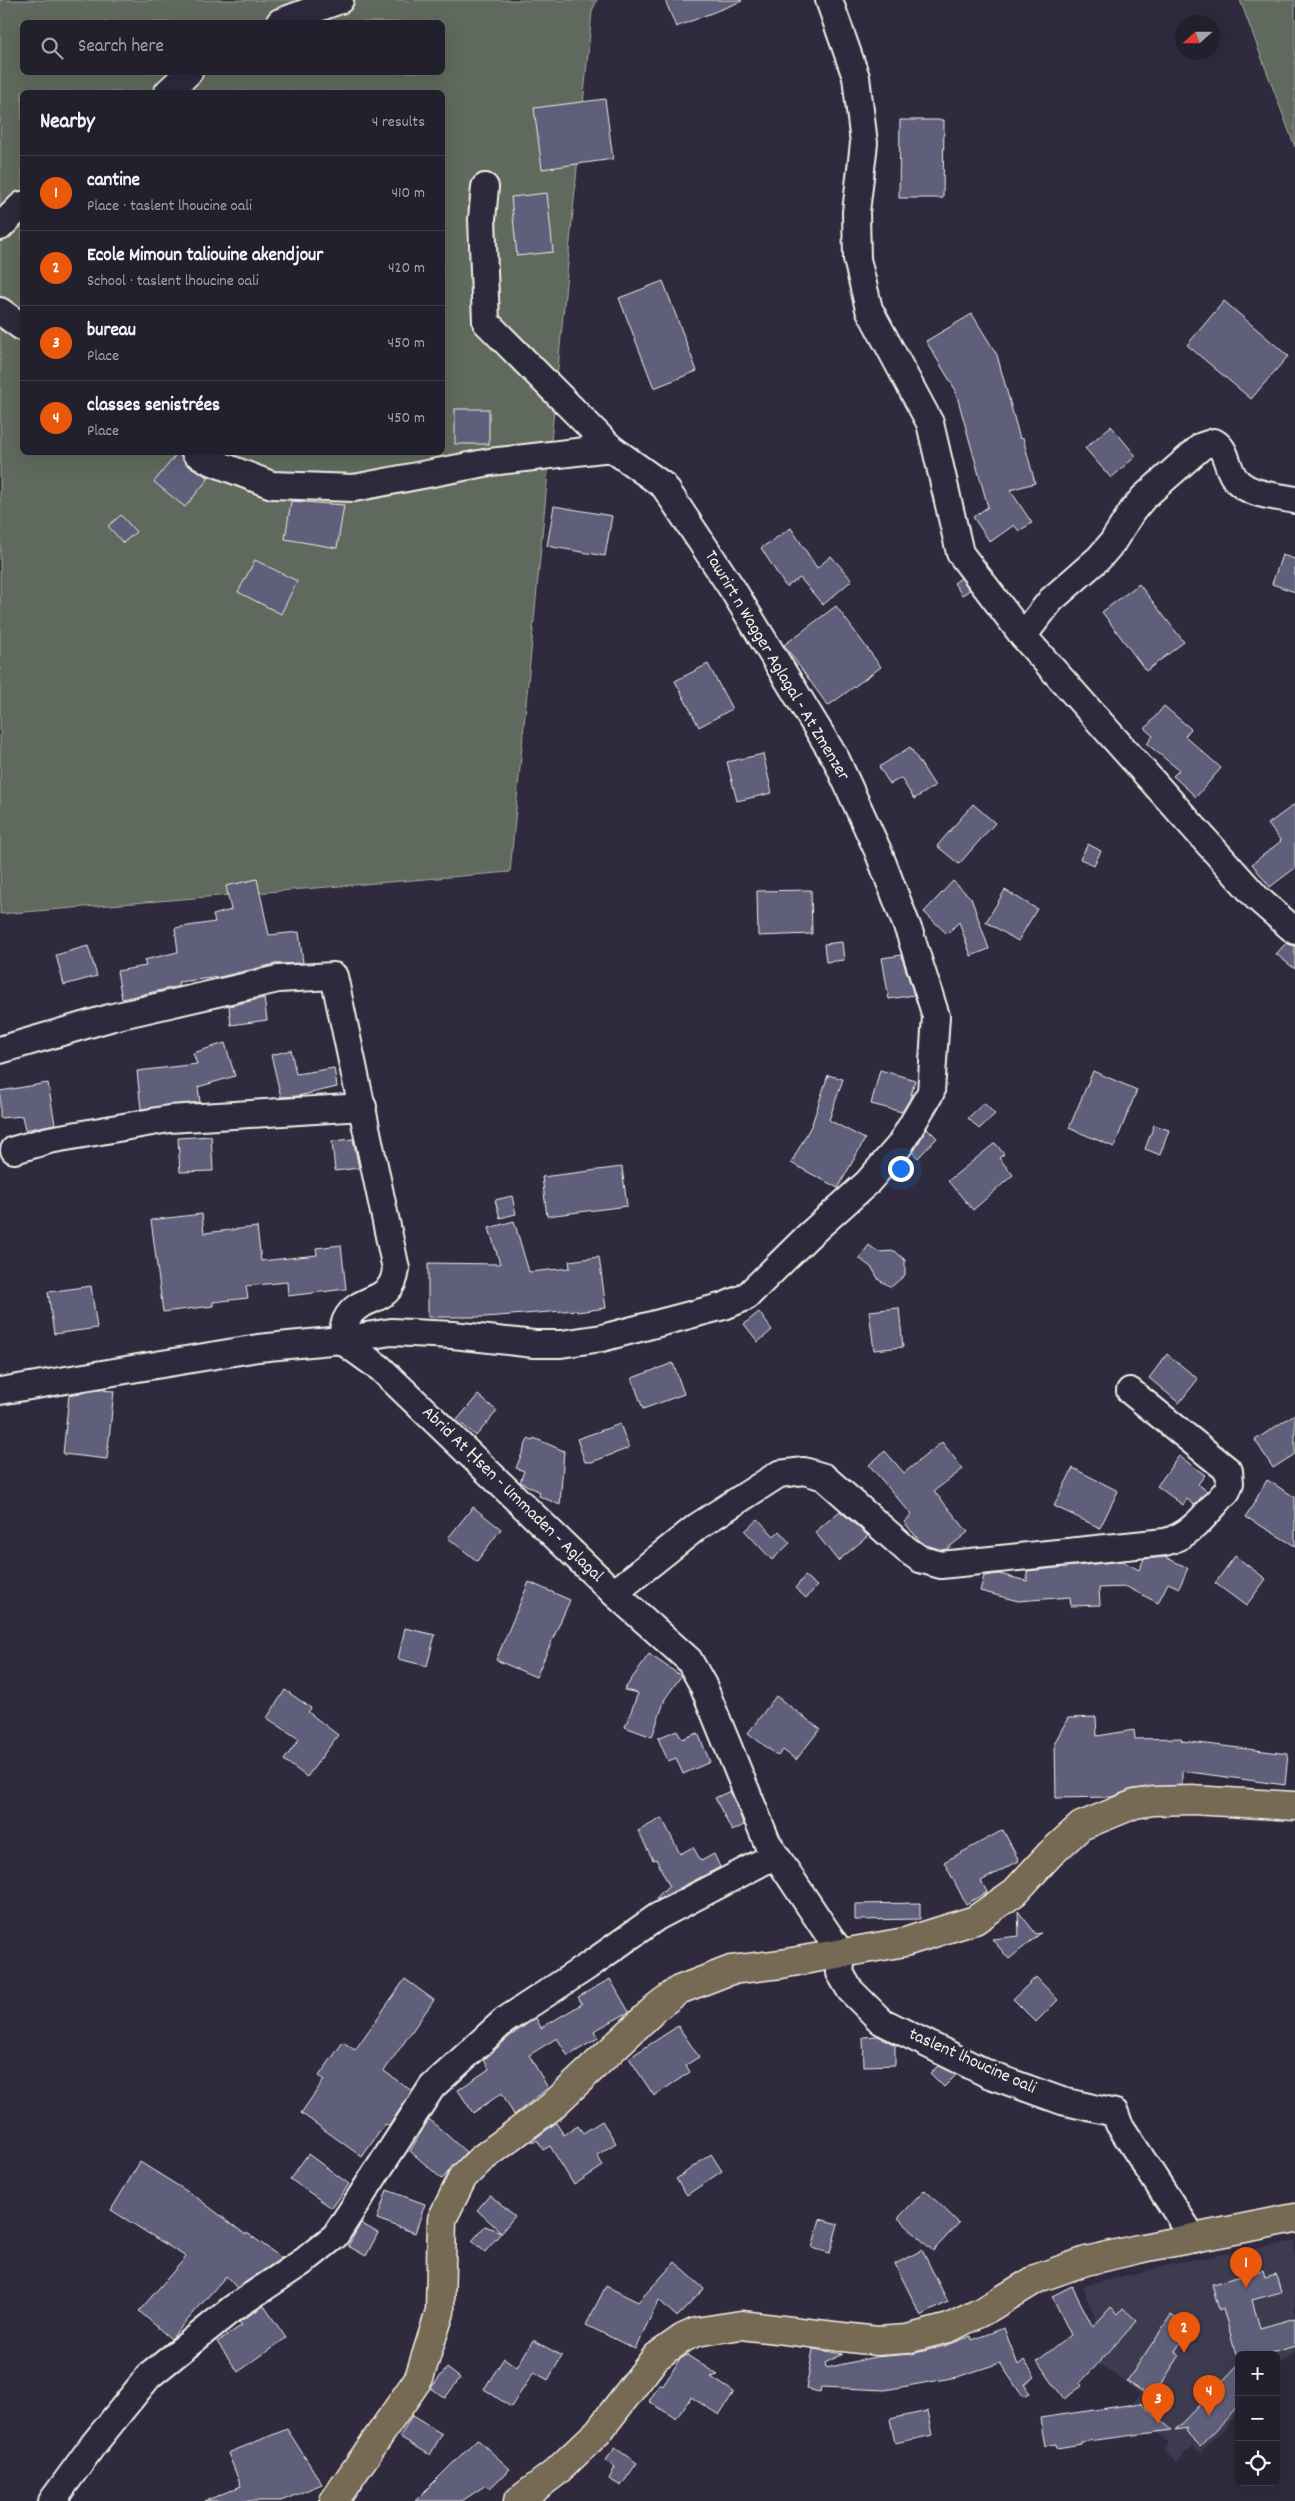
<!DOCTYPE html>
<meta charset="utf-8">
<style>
:root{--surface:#23202e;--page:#2f2d3a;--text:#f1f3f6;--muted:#a3a3aa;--line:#403e4a;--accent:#ea580c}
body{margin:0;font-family:Dekko,sans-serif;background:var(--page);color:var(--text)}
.controls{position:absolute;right:15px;bottom:15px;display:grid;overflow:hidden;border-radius:8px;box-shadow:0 5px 20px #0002}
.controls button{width:45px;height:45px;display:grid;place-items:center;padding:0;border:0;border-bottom:1px solid var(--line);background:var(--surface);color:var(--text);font:25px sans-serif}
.compass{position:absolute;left:1175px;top:15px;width:45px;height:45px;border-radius:50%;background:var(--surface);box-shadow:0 5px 20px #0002;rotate:249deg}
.you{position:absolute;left:900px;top:1168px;width:18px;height:18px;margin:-12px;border:4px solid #fff;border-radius:50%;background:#1a73e8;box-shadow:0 0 0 8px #1a73e833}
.badge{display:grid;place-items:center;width:32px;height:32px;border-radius:50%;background:var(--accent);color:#fff;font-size:16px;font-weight:700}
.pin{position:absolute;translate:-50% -41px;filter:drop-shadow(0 1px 2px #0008)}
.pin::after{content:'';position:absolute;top:26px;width:18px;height:15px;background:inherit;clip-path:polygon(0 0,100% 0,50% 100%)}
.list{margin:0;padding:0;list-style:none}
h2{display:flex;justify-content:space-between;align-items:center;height:65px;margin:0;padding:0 20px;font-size:21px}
h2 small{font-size:16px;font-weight:400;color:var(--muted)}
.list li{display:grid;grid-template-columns:32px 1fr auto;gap:15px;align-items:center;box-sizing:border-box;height:75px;padding:0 20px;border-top:1px solid var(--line)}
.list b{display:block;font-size:19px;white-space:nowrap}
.list p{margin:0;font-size:16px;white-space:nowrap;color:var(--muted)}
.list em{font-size:16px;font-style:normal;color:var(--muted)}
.icon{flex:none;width:28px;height:28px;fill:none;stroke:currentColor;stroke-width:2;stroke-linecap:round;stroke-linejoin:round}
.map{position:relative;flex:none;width:1295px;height:2501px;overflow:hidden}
.search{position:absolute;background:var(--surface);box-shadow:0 5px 20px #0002;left:20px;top:20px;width:425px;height:55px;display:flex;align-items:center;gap:12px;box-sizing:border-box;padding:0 18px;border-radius:8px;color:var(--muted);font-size:19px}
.panel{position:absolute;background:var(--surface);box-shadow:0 5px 20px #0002;left:20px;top:90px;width:425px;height:365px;border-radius:8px}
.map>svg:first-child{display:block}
.built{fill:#3d3a50}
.green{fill:#5e695d;stroke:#a9ada2;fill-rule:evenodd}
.building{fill:#5e5e7b;stroke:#f4f1e8}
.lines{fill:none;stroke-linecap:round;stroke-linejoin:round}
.minor-casing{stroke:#f4f1e8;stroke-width:30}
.major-casing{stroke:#f4f1e8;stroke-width:31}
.minor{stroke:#2f2a3d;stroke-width:26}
.major{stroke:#776a54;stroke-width:28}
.labels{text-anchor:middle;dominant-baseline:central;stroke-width:5;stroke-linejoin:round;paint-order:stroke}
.street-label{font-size:18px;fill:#f4f1e8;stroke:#2f2a3d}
</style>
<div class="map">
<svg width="1295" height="2501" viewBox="0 0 1295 2501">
<rect width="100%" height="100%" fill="#2f2a3d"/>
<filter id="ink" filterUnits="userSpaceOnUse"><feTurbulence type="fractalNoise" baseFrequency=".02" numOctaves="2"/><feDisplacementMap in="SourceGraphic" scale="10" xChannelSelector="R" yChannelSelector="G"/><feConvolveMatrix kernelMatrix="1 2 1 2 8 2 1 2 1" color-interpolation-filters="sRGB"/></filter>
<g filter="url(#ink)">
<polygon class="built" points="1295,2241 1295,2351 1276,2367 1276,2355 1239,2355 1239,2413 1200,2453 1193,2446 1177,2463 1163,2450 1169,2443 1129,2409 1140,2393 1101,2365 1094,2370 1070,2348 1096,2320 1082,2286 1191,2260"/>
<g class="green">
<path d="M 0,0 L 597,0 L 592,11 L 510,872 L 0,914 ZM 22,22 L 442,22 L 442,72 L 22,72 ZM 22,92 L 442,92 L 442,452 L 22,452 Z"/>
<polygon points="1240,0 1295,0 1295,147"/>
</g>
<g class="building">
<polygon points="665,0 741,0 742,1 676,27"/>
<polygon points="605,99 613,159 542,169 534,108"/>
<polygon points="900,120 944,120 943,198 899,198"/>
<polygon points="547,193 553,252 517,256 511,197"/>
<polygon points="663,281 697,371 654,388 619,298"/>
<polygon points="1224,301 1288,356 1251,399 1187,345"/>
<polygon points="972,314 997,355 1020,439 1023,438 1035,483 1010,490 1032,523 1019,531 1014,525 990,542 973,517 988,507 955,389 926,341"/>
<rect x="455" y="409" width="34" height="35"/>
<polygon points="1111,426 1136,456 1111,478 1085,448"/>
<polygon points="178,452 187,465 209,478 185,507 154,482"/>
<polygon points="291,501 344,505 337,548 285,539"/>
<polygon points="554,506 612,516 605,556 547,546"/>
<polygon points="121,515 136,532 123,543 108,526"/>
<polygon points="791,528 817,568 831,556 852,580 823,605 800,578 786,587 761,548"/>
<polygon points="1282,555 1295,559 1295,592 1272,584"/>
<polygon points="255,560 297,581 281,614 238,592"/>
<polygon points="961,578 970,590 962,595 954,583"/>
<polygon points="1139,584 1184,642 1146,671 1102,612"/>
<polygon points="836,606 881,667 828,706 784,645"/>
<polygon points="708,664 732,709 699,727 675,681"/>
<polygon points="1164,706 1191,729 1185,736 1221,768 1196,797 1173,776 1179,770 1147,744 1153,736 1145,729"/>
<polygon points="910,747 935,786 914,799 901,778 890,784 879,767"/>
<polygon points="763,754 772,793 737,801 727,762"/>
<polygon points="973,804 995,823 959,864 937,846"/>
<polygon points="1295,804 1295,868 1270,887 1252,864 1281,841 1268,824"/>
<polygon points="1088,844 1101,851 1094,865 1080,859"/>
<polygon points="257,879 269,935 299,932 303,963 275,964 220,977 178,982 179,986 122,999 117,971 146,966 144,960 178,952 175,928 215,922 213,915 231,910 226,886"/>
<polygon points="953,881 971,898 989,949 971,956 959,922 947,934 924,912"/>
<polygon points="811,890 812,934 758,936 757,891"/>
<polygon points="1005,890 1037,909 1018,941 986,922"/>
<polygon points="842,942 844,960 826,962 824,944"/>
<polygon points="1286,943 1295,946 1295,969 1276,954"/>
<polygon points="88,946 97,976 64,985 56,955"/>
<polygon points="901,955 914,995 889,999 882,958"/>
<polygon points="264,998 267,1020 231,1025 229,1006"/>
<polygon points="225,1043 235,1076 198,1087 200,1102 141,1109 137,1071 197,1064 193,1053"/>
<polygon points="291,1050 296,1074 334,1068 337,1087 298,1096 281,1097 271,1055"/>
<polygon points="880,1070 915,1080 910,1099 902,1112 871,1104"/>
<polygon points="1093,1071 1137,1090 1114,1147 1069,1128"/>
<polygon points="828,1075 843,1079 829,1120 865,1139 838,1188 791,1163 812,1124"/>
<polygon points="48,1083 55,1124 25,1130 22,1116 0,1118 0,1091"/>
<polygon points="984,1103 995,1114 979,1129 968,1118"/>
<polygon points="1154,1125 1169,1130 1160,1155 1145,1149"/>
<polygon points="927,1128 937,1138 918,1158 913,1153"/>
<polygon points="211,1136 213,1171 180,1172 178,1138"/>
<polygon points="353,1139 359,1168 335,1171 332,1141"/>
<polygon points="995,1143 1004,1154 999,1158 1013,1175 973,1210 948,1181"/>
<polygon points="622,1167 627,1206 547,1216 542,1177"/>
<polygon points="512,1196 516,1214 500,1218 495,1200"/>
<polygon points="202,1214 204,1233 257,1227 261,1261 317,1255 316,1248 341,1245 346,1289 288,1296 287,1282 246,1286 248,1298 213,1302 213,1306 163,1312 151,1220"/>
<polygon points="514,1221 529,1272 570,1268 569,1261 599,1257 606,1308 577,1312 576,1310 485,1317 428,1317 428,1263 500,1264 489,1228"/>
<polygon points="869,1245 878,1252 895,1251 905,1260 905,1275 891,1287 879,1280 872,1268 859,1258"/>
<polygon points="91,1286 97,1328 54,1334 48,1292"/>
<polygon points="899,1308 903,1347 874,1350 869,1311"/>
<polygon points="759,1312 772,1330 758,1342 744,1324"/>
<polygon points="1167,1354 1198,1379 1179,1403 1149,1378"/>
<polygon points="673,1363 684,1394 643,1409 632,1378"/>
<polygon points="99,1390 114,1391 107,1459 63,1454 69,1395"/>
<polygon points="478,1395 497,1411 476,1436 457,1420"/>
<polygon points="1295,1414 1295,1454 1273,1468 1255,1440"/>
<polygon points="620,1424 629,1448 592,1462 585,1462 577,1439"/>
<polygon points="534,1438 564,1451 560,1505 539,1496 540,1492 520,1482 524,1471 516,1468 528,1439 533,1441"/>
<polygon points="942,1442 963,1469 934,1491 968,1532 947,1549 942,1550 926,1545 919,1540 904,1522 912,1515 869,1465 885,1451 904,1473"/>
<polygon points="1179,1456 1205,1475 1198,1484 1207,1491 1194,1505 1187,1499 1183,1505 1157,1486"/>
<polygon points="1073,1468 1118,1491 1100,1528 1054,1506"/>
<polygon points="1267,1480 1295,1497 1295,1546 1246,1517"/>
<polygon points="473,1507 501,1529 477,1561 448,1538"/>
<polygon points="840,1511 868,1536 838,1561 815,1532"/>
<polygon points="758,1519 774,1536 779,1531 790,1543 772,1560 745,1531"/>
<polygon points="1235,1556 1266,1579 1246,1606 1215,1583"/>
<polygon points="1165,1557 1188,1568 1179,1588 1168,1583 1158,1603 1127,1587 1099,1588 1100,1605 1071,1606 1070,1597 1018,1601 980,1591 984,1576 999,1574 1027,1581 1027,1571 1122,1561 1139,1570 1144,1559"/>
<polygon points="805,1576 817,1586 806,1598 795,1588"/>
<polygon points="529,1582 570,1600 536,1677 496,1660"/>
<polygon points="405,1628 435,1635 427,1666 398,1659"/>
<polygon points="649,1654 681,1676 665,1699 652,1737 625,1727 638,1693 624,1690"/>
<polygon points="285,1690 311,1708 308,1712 338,1735 307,1777 284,1760 299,1739 267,1718"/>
<polygon points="776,1696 820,1729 796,1760 783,1750 778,1756 748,1733"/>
<polygon points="1096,1717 1097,1736 1134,1730 1135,1739 1181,1738 1182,1741 1288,1754 1285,1785 1182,1771 1182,1785 1132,1789 1111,1797 1056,1798 1055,1742 1068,1718"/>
<polygon points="677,1730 682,1739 698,1733 710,1762 683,1774 676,1758 668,1761 658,1738"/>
<polygon points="730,1791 744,1825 732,1831 715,1798"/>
<polygon points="662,1818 680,1854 693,1847 701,1861 714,1854 720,1867 657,1900 656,1898 669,1885 656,1859 653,1860 638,1831"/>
<polygon points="1003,1830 1019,1861 981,1881 987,1892 966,1904 944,1862"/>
<polygon points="920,1903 920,1919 855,1920 855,1904"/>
<polygon points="1018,1911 1036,1934 1041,1933 1009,1959 992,1939 1019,1936"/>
<polygon points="1036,1977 1058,2000 1036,2022 1013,1999"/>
<polygon points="405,1979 434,2000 384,2071 412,2091 389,2126 385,2124 362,2157 301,2113 324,2080 319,2076 343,2042 355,2050"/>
<polygon points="610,1979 629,2012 594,2031 598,2038 568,2056 557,2038 529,2055 548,2088 514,2115 502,2093 473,2113 458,2090 489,2069 484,2060 510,2036 536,2018 541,2028 582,2004 578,1997"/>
<polygon points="678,2026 699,2057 686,2065 690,2072 654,2096 629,2058"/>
<polygon points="878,2036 895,2045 895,2065 864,2066 863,2037"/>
<polygon points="938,2066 956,2075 944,2087 930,2073"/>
<polygon points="429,2119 466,2152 442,2179 410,2151"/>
<polygon points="602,2121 616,2143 597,2155 603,2166 574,2185 550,2146 543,2150 537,2140 533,2143 532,2141 556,2123 564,2135 578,2126 583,2133"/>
<polygon points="308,2154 349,2184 332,2208 290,2179"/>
<polygon points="711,2154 722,2171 687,2195 676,2179"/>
<polygon points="140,2162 196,2197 246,2235 247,2233 282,2258 237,2288 226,2276 171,2339 139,2311 186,2257 111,2210"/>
<polygon points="387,2190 425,2204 415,2233 377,2219"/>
<polygon points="925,2190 959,2223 933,2251 898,2218"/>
<polygon points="490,2195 515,2216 485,2252 472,2241 485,2226 501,2232 477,2210"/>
<polygon points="820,2219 838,2224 830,2253 812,2248"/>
<polygon points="361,2223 378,2233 366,2256 348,2246"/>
<polygon points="922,2250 948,2302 921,2316 895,2264"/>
<polygon points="675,2262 704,2289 677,2317 659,2300 635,2349 586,2325 606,2286 638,2302"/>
<polygon points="1263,2270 1265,2277 1276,2274 1281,2292 1252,2300 1260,2328 1295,2318 1295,2346 1265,2355 1236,2355 1223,2308 1219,2310 1212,2284"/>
<polygon points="1072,2286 1093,2327 1111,2307 1118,2314 1123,2308 1137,2321 1080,2383 1082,2386 1064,2399 1037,2361 1071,2335 1052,2296"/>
<polygon points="264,2306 286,2338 238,2372 217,2342 242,2325 239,2322 242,2320"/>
<polygon points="1171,2315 1190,2328 1175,2351 1180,2355 1152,2398 1127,2381"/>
<polygon points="1004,2328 1018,2365 1024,2360 1035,2377 1025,2384 1029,2394 1023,2397 1000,2363 957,2377 885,2390 821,2387 820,2392 806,2389 813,2349 843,2354 825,2363 826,2368 875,2357 911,2354 945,2346 971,2336 972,2340"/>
<polygon points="533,2340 562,2356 548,2380 534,2372 511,2407 484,2389 504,2358 517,2367"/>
<polygon points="687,2355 718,2375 711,2377 734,2392 719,2415 691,2397 676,2419 649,2401 660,2384 663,2386 680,2359"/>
<polygon points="1239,2364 1239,2406 1200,2446 1185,2431 1187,2428 1175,2430"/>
<polygon points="447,2368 460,2378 445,2398 431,2388"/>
<polygon points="1141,2403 1172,2430 1081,2442 1081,2444 1057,2448 1056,2444 1045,2446 1040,2418"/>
<polygon points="928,2411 933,2435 895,2443 890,2419"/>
<polygon points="412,2416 442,2434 430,2455 400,2437"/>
<polygon points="287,2429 322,2484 281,2501 205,2501 241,2486 228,2453"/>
<polygon points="477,2439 510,2469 490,2488 486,2485 462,2501 415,2501"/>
<polygon points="615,2448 637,2463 621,2486 609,2479 615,2467 606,2460"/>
</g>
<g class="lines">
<g class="minor-casing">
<g id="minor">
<polyline points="829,0 856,77 864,143 856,212 857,259 869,309 930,423 960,553 1023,636 1121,746 1257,898 1295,931"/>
<polyline points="280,22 340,0"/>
<polyline points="168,92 189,72"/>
<polyline points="485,187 482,219 486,322 611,448"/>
<polyline points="0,227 22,205"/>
<polyline points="0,311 22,327"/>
<path d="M 1023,636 L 1051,600 L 1099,558 L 1112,543 L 1133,510 L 1144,497 L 1202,446 L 1214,442 C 1229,450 1225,469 1237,481 C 1250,495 1277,496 1295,500"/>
<path d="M 0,1050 L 113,1017 L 278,979 L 334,976 L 396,1269 C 392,1307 359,1293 346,1320 C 343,1326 343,1334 341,1340 L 391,1332 L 453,1335 L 534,1344 L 561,1344 L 602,1338 L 724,1306 L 746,1297 L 808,1236 L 867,1183 L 900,1145 L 931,1092 L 936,1016 L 910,934 L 878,851 L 836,759 L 733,590 L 664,486 L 611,448 L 490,462 L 354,488 L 272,485 L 210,461 L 195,452"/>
<polyline points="14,1150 49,1140 169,1119 363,1107"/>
<polyline points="0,1391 258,1348 341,1340 380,1368 614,1593 689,1660 703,1685 767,1842 842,1955 840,1973 850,1990 881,2021 990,2075 1062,2101 1115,2113 1119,2124 1194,2239"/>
<path d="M 614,1593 L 698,1526 L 779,1474 L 804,1471 L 824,1477 L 907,1550 L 920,1559 L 941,1565 L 1165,1542 C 1193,1535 1208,1511 1227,1491 L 1230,1483 L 1229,1471 L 1130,1391"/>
<polyline points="52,2501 93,2445 149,2376 233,2308 304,2261 335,2236 432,2087 504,2021 588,1966 657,1917 774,1856"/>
</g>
</g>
<g class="major-casing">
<g id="major">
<polyline points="334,2501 419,2378 440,2312 442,2219 463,2177 480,2160 551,2107 658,2006 679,1990 731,1970 781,1964 905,1942 975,1920 1015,1892 1050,1854 1081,1826 1135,1804 1153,1801 1192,1800 1295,1806"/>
<polyline points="518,2501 555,2473 598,2432 656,2357 683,2338 696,2332 741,2325 877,2341 907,2339 949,2328 987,2309 1038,2278 1086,2261 1138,2249 1295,2218"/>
</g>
</g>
<use href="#minor" class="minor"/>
<use href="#major" class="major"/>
</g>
</g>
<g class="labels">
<g class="street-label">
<text transform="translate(776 666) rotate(59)">Tawrirt n Wagger Aglagal - At Zmenzer</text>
<text transform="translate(512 1495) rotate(44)">Abrid At Ḥsen - Ummaden - Aglagal</text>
<text transform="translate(972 2062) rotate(24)">taslent lhoucine oali</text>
</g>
</g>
</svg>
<div class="controls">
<button>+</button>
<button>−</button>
<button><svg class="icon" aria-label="locate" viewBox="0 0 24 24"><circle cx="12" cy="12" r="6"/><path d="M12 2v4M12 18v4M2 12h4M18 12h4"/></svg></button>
</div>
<svg class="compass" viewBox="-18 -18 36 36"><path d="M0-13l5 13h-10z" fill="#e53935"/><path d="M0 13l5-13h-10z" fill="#a3a3aa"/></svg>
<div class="you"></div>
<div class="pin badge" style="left:1246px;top:2288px">1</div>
<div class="pin badge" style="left:1184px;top:2353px">2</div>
<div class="pin badge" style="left:1158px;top:2424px">3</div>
<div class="pin badge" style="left:1209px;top:2416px">4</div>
<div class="search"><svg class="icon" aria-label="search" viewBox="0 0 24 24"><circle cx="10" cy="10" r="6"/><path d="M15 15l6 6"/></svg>Search here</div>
<section class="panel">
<h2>Nearby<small>4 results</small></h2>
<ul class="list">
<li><span class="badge">1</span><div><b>cantine</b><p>Place · taslent lhoucine oali</p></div><em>410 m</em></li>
<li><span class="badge">2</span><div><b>Ecole Mimoun taliouine akendjour</b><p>School · taslent lhoucine oali</p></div><em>420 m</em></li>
<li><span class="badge">3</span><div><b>bureau</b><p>Place</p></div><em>450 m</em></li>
<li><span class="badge">4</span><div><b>classes senistrées</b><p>Place</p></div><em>450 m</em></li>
</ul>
</section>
</div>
